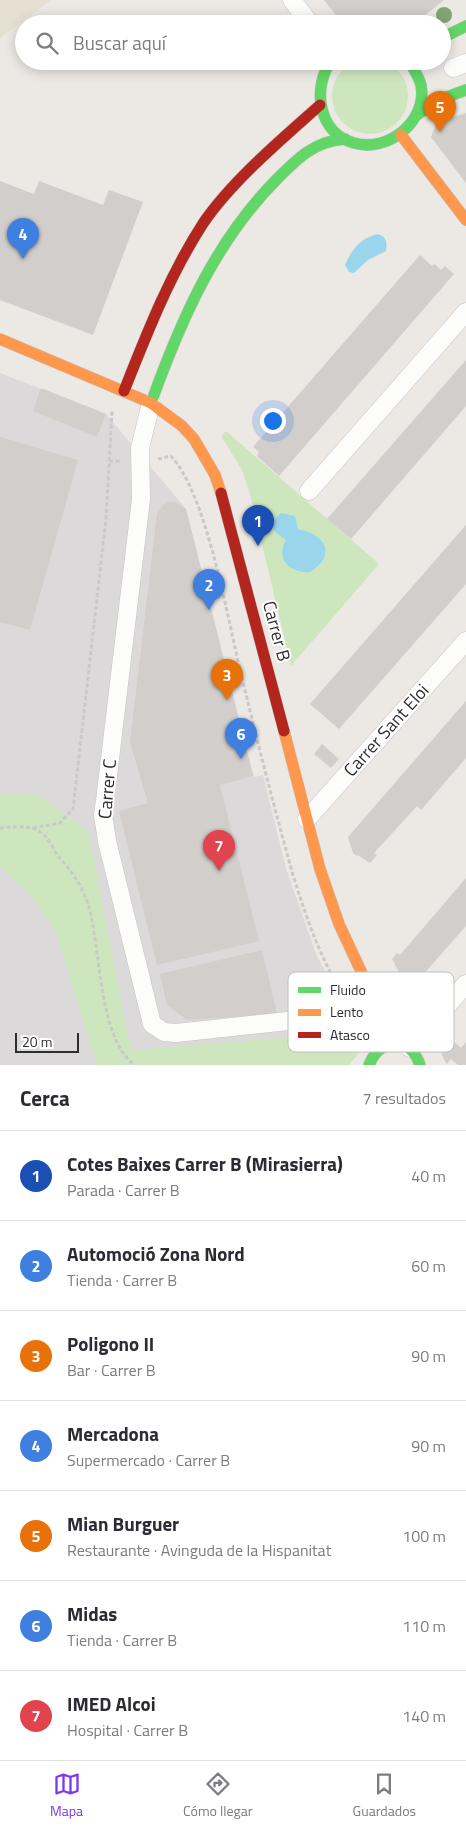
<!DOCTYPE html>
<html lang="es">
<meta charset="utf-8">
<style>
:root{--surface:#fff;--page:#f7f7f7;--text:#2b2b33;--muted:#7c7c81;--line:#e1e1e2;--accent:#7c3aed}
body{margin:0;font-family:"Titillium Web",sans-serif;background:var(--page);color:var(--text)}
.scale{position:absolute;left:15px;bottom:12px;width:64px;box-sizing:border-box;padding-left:5px;border:2px solid #2e2e2e;border-top:0;font-size:14px;line-height:18px;white-space:nowrap;color:#2e2e2e;-webkit-text-stroke:4px #fff;paint-order:stroke}
.you{position:absolute;left:272px;top:420px;width:18px;height:18px;margin:-12px;border:4px solid #fff;border-radius:50%;background:#1a73e8;box-shadow:0 0 0 8px #1a73e833}
.badge{display:grid;place-items:center;width:32px;height:32px;border-radius:50%;background:var(--accent);color:#fff;font-size:16px;font-weight:700}
.pin{position:absolute;translate:-50% -41px;filter:drop-shadow(0 1px 2px #0008)}
.pin::after{content:'';position:absolute;top:26px;width:18px;height:15px;background:inherit;clip-path:polygon(0 0,100% 0,50% 100%)}
.list{margin:0;padding:0;list-style:none}
h2{display:flex;justify-content:space-between;align-items:center;height:65px;margin:0;padding:0 20px;font-size:21px}
h2 small{font-size:16px;font-weight:400;color:var(--muted)}
.list li{display:grid;grid-template-columns:32px 1fr auto;gap:15px;align-items:center;box-sizing:border-box;height:90px;padding:0 20px;border-top:1px solid var(--line)}
.list b{display:block;font-size:19px;white-space:nowrap}
.list p{margin:0;font-size:16px;white-space:nowrap;color:var(--muted)}
.list em{font-size:16px;font-style:normal;color:var(--muted)}
.icon{flex:none;width:28px;height:28px;fill:none;stroke:currentColor;stroke-width:2;stroke-linecap:round;stroke-linejoin:round}
.map{position:relative;flex:none;width:466px;height:1065px;overflow:hidden}
.search{position:absolute;background:var(--surface);box-shadow:0 2px 12px #0003;left:15px;right:15px;top:15px;height:55px;display:flex;align-items:center;gap:12px;box-sizing:border-box;padding:0 18px;border-radius:28px;color:var(--muted);font-size:19px}
.sheet{height:695px;background:var(--surface)}
nav{display:flex;justify-content:space-around;align-items:center;box-sizing:border-box;height:70px;border-top:1px solid var(--line);background:var(--surface);font-size:14px;color:var(--muted)}
nav a{display:grid;justify-items:center;gap:2px}
nav .on{color:var(--accent)}
.map>svg:first-child{display:block}
.industrial{fill:#dcd9db}
.education{fill:#e6e0d3}
.green{fill:#cee6be}
.water{fill:#99d6ec}
.building{fill:#d1cecb}
.lines{fill:none;stroke-linecap:round;stroke-linejoin:round}
.street-casing{stroke:#c5c4c5;stroke-width:19}
.fast-casing{stroke:#c5c4c5;stroke-width:12}
.slow-casing{stroke:#c5c4c5;stroke-width:12}
.jam-casing{stroke:#c5c4c5;stroke-width:12}
.path{stroke:#c9c9c8;stroke-width:3;stroke-dasharray:4 2.5;stroke-linecap:butt}
.street{stroke:#fcfcfb;stroke-width:18}
.fast{stroke:#63d668;stroke-width:11}
.slow{stroke:#ff974d;stroke-width:11}
.jam{stroke:#b3261e;stroke-width:11}
.tree{fill:#82a575}
.labels{text-anchor:middle;dominant-baseline:central;stroke-width:4;stroke-linejoin:round;paint-order:stroke}
.street-label{font-size:18px;fill:#2e2e2e;stroke:#fff}
.key{fill:#fff;stroke:#c0c0c0;stroke-width:1}
.key-label{font-size:14px;fill:#2e2e2e}
</style>
<div class="map">
<svg width="466" height="1065" viewBox="0 0 466 1065">
<rect width="100%" height="100%" fill="#ece8e4"/>
<polygon class="industrial" points="0,373 106,414 186,509 254,777 263,775 286,868 316,954 356,1032 350,1065 0,1065"/>
<polygon class="education" points="0,0 51,0 0,38"/>
<g class="green">
<circle cx="370" cy="96" r="38"/>
<polygon points="226,431 379,564 291,666 250,494 242,470 221,436"/>
<polygon points="0,793 34,793 88,830 131,1050 281,1038 306,1044 352,1026 358,1038 359,1053 349,1065 97,1065 54,927 29,894 0,867"/>
</g>
<g class="water">
<path d="M 378,234 C 387,237 387,242 386,251 L 368,260 L 354,273 L 349,272 L 345,265 C 351,250 362,237 378,234 Z"/>
<path d="M 281,513 L 295,516 L 298,529 C 326,534 337,556 310,572 C 290,574 275,558 286,540 L 274,531 C 272,522 274,519 281,513 Z"/>
</g>
<g class="building">
<polygon points="324,0 444,0 414,24 369,21 343,24"/>
<polygon points="466,113 466,183 431,137 437,122"/>
<polygon points="0,181 34,194 39,181 103,205 109,190 143,202 93,335 0,300"/>
<polygon points="420,255 432,266 435,264 441,270 445,266 454,274 279,476 257,456 259,452 253,447"/>
<polygon points="466,360 466,406 351,539 327,519"/>
<polygon points="41,388 106,414 97,437 33,411"/>
<polygon points="0,437 78,460 30,630 0,622"/>
<polygon points="169,502 175,502 186,509 253,776 220,785 259,941 157,965 119,811 148,803 130,742 157,514 163,505"/>
<polygon points="466,525 466,584 339,729 310,704"/>
<polygon points="466,701 466,758 421,810 417,806 374,853 377,855 370,863 358,855 357,856 353,853 348,837"/>
<polygon points="322,744 339,759 331,768 314,754"/>
<polygon points="466,878 466,926 413,986 400,974 392,959 397,953 400,955"/>
<polygon points="262,950 277,1014 187,1020 167,1005 160,974"/>
<polygon points="447,1036 461,1048 466,1042 466,1065 458,1065 451,1059 447,1064 443,1058 440,1047"/>
</g>
<g class="lines">
<g class="street-casing">
<g id="street">
<polyline points="292,0 310,24"/>
<polyline points="453,68 466,63"/>
<polyline points="151,403 140,448 141,499 105,801 103,815 107,841 152,1024 164,1032 176,1033 297,1020"/>
<polyline points="309,491 466,312"/>
<polyline points="307,819 466,641"/>
<polyline points="410,1048 466,984"/>
</g>
</g>
<g class="fast-casing">
<g id="fast">
<polyline points="442,38 466,26"/>
<path d="M 331,61 C 312,88 318,133 354,143 C 388,153 428,121 421,85 C 419,77 413,68 409,61"/>
<polyline points="417,115 436,101 466,90"/>
<path d="M 151,403 C 181,320 215,241 278,178 C 298,158 315,141 345,139"/>
<path d="M 369,1065 C 380,1037 410,1035 420,1065"/>
</g>
</g>
<g class="slow-casing">
<g id="slow">
<polyline points="401,135 466,220"/>
<polyline points="0,339 151,403 182,426 194,439 215,475 221,493"/>
<polyline points="284,731 320,869 339,924 374,999 387,1044"/>
</g>
</g>
<g class="jam-casing">
<g id="jam">
<path d="M 124,391 C 147,333 170,274 204,222 C 233,180 282,139 320,105"/>
<polyline points="221,493 284,731"/>
</g>
</g>
<g class="path">
<path d="M 158,459 L 171,456 C 205,492 226,609 238,661 C 255,732 273,804 293,875 C 308,924 325,970 354,1013"/>
<polyline points="109,461 122,461"/>
<path d="M 0,828 C 18,827 37,823 48,840 C 52,845 54,851 58,856 C 71,870 82,886 88,904 C 101,946 98,1040 135,1065"/>
<polyline points="33,828 60,823 73,809 106,519 112,411"/>
</g>
<use href="#street" class="street"/>
<use href="#fast" class="fast"/>
<use href="#slow" class="slow"/>
<use href="#jam" class="jam"/>
</g>
<circle class="tree" cx="444" cy="15" r="8"/>
<g class="labels">
<g class="street-label">
<text transform="translate(277 631) rotate(75)">Carrer B</text>
<text transform="translate(386 730) rotate(-48)">Carrer Sant Eloi</text>
<text transform="translate(107 789) rotate(-85)">Carrer C</text>
</g>
</g>
<rect x="288" y="972" width="166" height="80" rx="8" class="key"/>
<rect x="298" y="987" width="23" height="6" fill="#63d668"/>
<rect x="298" y="1009" width="23" height="7" fill="#ff974d"/>
<rect x="298" y="1032" width="23" height="6" fill="#b3261e"/>
<g class="key-label">
<text x="330" y="995">Fluido</text>
<text x="330" y="1017">Lento</text>
<text x="330" y="1040">Atasco</text>
</g>
</svg>
<div class="scale">20 m</div>
<div class="you"></div>
<div class="pin badge" style="left:258px;top:546px;background:#1a4fb4">1</div>
<div class="pin badge" style="left:209px;top:610px;background:#3f7fe0">2</div>
<div class="pin badge" style="left:227px;top:700px;background:#e8710a">3</div>
<div class="pin badge" style="left:23px;top:259px;background:#3f7fe0">4</div>
<div class="pin badge" style="left:440px;top:132px;background:#e8710a">5</div>
<div class="pin badge" style="left:241px;top:759px;background:#3f7fe0">6</div>
<div class="pin badge" style="left:219px;top:871px;background:#e0444e">7</div>
<div class="search"><svg class="icon" aria-label="search" viewBox="0 0 24 24"><circle cx="10" cy="10" r="6"/><path d="M15 15l6 6"/></svg>Buscar aquí</div>
</div>
<section class="sheet">
<h2>Cerca<small>7 resultados</small></h2>
<ul class="list">
<li><span class="badge" style="background:#1a4fb4">1</span><div><b>Cotes Baixes Carrer B (Mirasierra)</b><p>Parada · Carrer B</p></div><em>40 m</em></li>
<li><span class="badge" style="background:#3f7fe0">2</span><div><b>Automoció Zona Nord</b><p>Tienda · Carrer B</p></div><em>60 m</em></li>
<li><span class="badge" style="background:#e8710a">3</span><div><b>Poligono II</b><p>Bar · Carrer B</p></div><em>90 m</em></li>
<li><span class="badge" style="background:#3f7fe0">4</span><div><b>Mercadona</b><p>Supermercado · Carrer B</p></div><em>90 m</em></li>
<li><span class="badge" style="background:#e8710a">5</span><div><b>Mian Burguer</b><p>Restaurante · Avinguda de la Hispanitat</p></div><em>100 m</em></li>
<li><span class="badge" style="background:#3f7fe0">6</span><div><b>Midas</b><p>Tienda · Carrer B</p></div><em>110 m</em></li>
<li><span class="badge" style="background:#e0444e">7</span><div><b>IMED Alcoi</b><p>Hospital · Carrer B</p></div><em>140 m</em></li>
</ul>
</section>
<nav>
<a class="on"><svg class="icon" aria-label="map" viewBox="0 0 24 24"><path d="M3 6l6-2 6 2 6-2v14l-6 2-6-2-6 2zM9 4v14M15 6v14"/></svg>Mapa</a>
<a><svg class="icon" aria-label="directions" viewBox="0 0 24 24"><path d="M12 3l9 9-9 9-9-9zM9 14v-3h6M13 9l2 2-2 2"/></svg>Cómo llegar</a>
<a><svg class="icon" aria-label="saved" viewBox="0 0 24 24"><path d="M7 4h10v16l-5-4-5 4z"/></svg>Guardados</a>
</nav>
